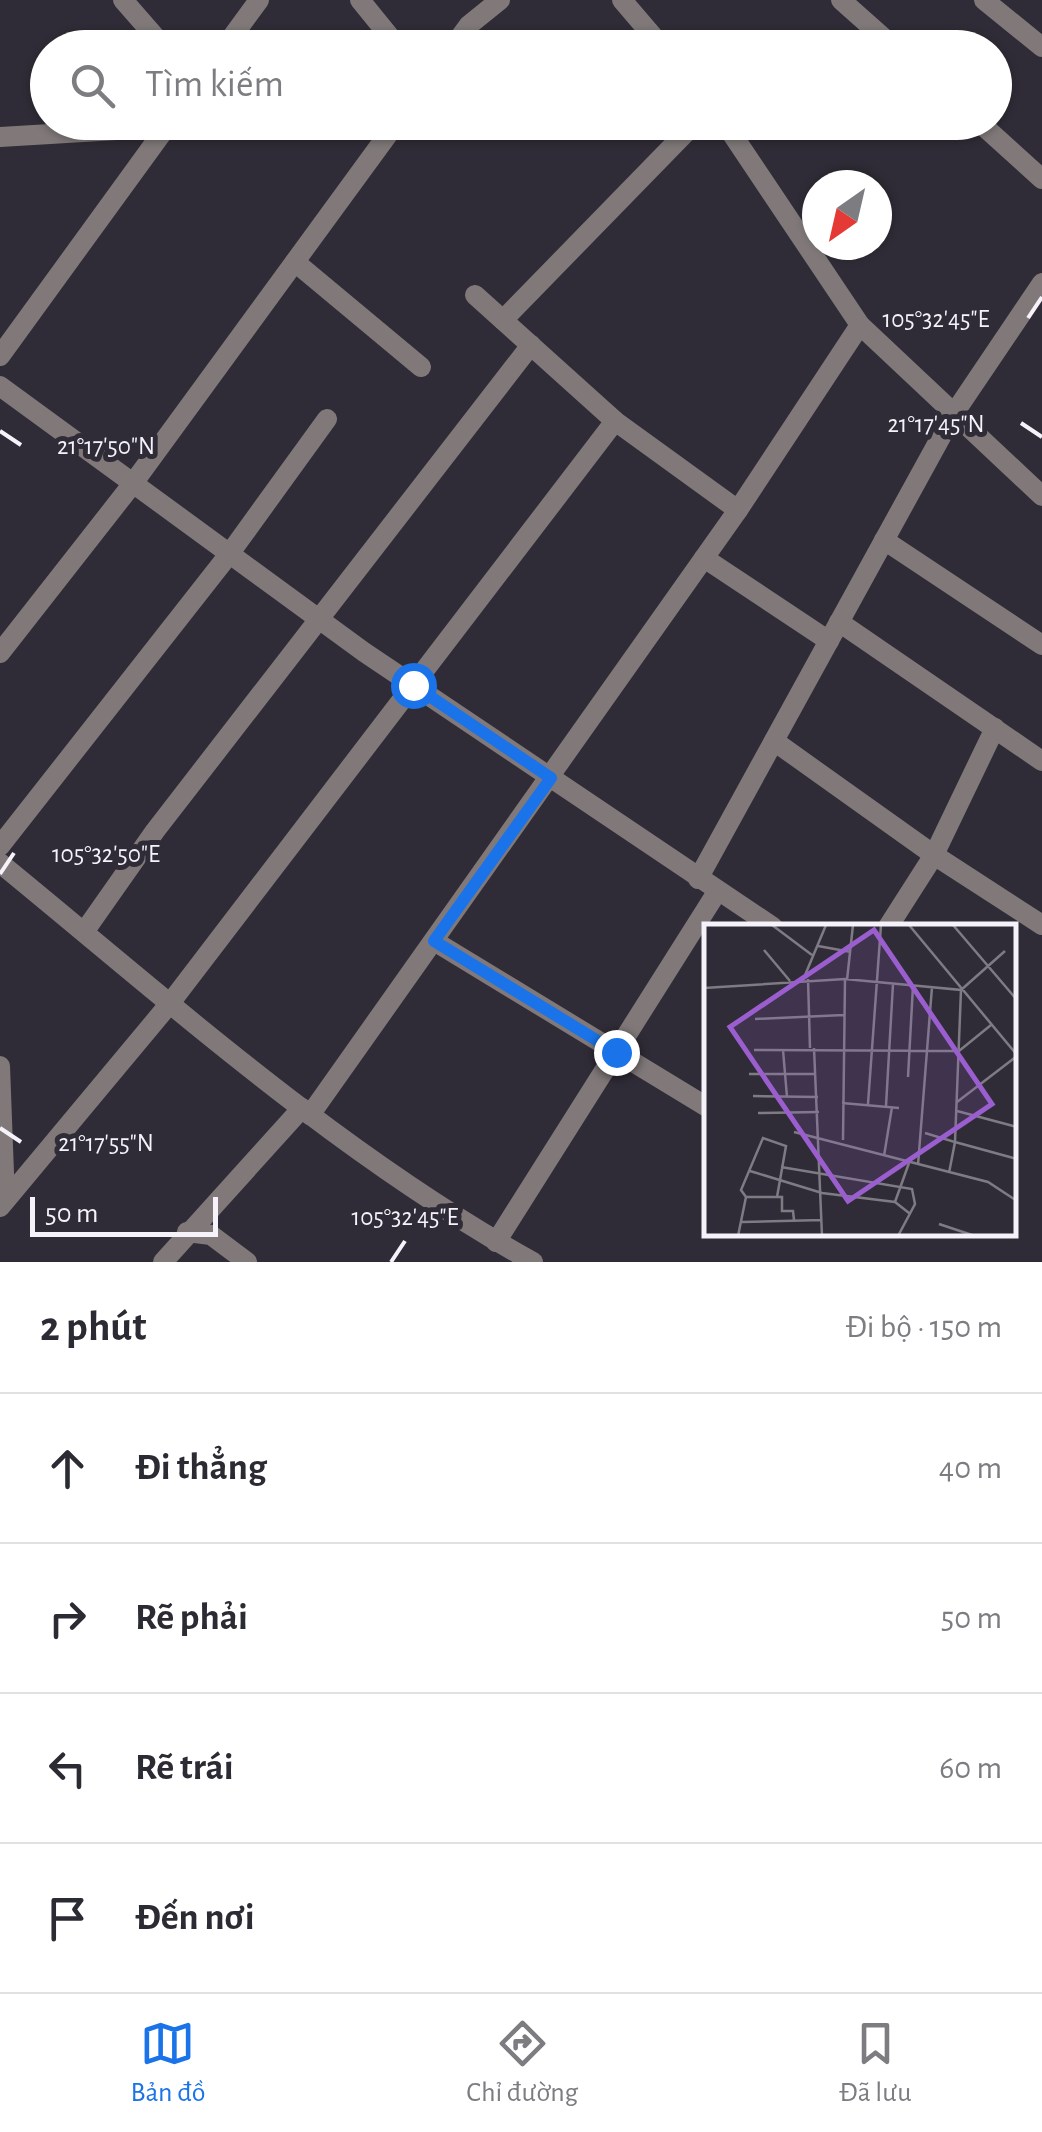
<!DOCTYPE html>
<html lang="vi">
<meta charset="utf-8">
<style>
:root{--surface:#fff;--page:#f2f2f3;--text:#2b2b33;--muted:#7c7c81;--line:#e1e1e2;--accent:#1a73e8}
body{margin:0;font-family:"Alegreya Sans",sans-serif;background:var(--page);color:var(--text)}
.compass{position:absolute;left:802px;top:170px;width:90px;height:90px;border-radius:50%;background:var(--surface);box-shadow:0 2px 8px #0004;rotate:214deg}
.scale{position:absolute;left:30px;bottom:25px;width:188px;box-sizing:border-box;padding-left:10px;border:5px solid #f5f2fa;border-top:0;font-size:28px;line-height:35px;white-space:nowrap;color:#f5f2fa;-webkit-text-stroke:8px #302c37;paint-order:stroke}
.stop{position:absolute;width:30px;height:30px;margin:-22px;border:8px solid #1a73e8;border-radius:50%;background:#fff}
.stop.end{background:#1a73e8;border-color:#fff;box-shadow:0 2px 10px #0008}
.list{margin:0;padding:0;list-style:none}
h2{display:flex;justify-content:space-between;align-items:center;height:130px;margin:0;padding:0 40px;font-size:42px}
h2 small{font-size:32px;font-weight:400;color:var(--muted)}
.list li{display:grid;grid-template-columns:65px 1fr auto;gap:30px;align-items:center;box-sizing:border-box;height:150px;padding:0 40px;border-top:2px solid var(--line)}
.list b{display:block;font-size:38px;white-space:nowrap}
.list em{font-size:32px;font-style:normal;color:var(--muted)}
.icon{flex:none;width:55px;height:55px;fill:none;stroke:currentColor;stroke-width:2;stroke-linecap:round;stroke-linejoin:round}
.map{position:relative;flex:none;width:1042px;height:1262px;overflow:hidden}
.search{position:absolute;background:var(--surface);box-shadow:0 2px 8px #0004;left:30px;right:30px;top:30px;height:110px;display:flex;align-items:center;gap:25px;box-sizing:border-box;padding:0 35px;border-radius:55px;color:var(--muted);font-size:38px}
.sheet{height:730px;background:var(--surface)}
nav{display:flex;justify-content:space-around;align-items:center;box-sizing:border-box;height:140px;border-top:2px solid var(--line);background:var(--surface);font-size:28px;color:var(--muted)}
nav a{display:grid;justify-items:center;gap:5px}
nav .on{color:var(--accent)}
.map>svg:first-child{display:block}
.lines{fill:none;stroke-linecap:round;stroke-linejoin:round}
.street{stroke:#817979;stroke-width:20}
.route{stroke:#1a73e8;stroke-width:12}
.ticks{fill:none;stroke:#f5f2fa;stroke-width:4}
.inset-road{fill:none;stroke:#7f7b85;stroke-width:2.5}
.view{fill:#9a5ece;fill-opacity:0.15;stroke:#9a5ece;stroke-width:5}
.inset-edge{fill:none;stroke:#f5f2fa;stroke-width:5}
.ticks-label{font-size:25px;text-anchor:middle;fill:#f5f2fa;stroke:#302c37;stroke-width:10;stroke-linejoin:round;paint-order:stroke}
</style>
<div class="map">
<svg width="1042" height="1262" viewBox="0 0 1042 1262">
<rect width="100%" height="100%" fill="#302c37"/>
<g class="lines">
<g class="street">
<polyline points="123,0 165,48"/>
<polyline points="360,0 399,48"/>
<polyline points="622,0 663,48"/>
<polyline points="841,0 895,48"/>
<polyline points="984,0 1042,47"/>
<polyline points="224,48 259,0"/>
<polyline points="452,48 469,25 500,0"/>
<polyline points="724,122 860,325 1042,496"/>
<polyline points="979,122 1042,179"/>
<polyline points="0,137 166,127"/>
<polyline points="295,262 421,367"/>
<polyline points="475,295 615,421 738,510"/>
<polyline points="503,320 696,122"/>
<polyline points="0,356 170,122"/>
<polyline points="0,386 364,652 773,927"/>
<polyline points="884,540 1042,645"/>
<polyline points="704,558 829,641"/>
<polyline points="839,622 1042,761"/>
<polyline points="0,653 134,482 397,122"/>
<polyline points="774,741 934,855 1042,925"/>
<polyline points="0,846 230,553 327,419"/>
<path d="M 0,863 C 171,1003 339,1154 533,1262"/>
<polyline points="698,879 953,415 1042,283"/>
<polyline points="888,927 934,855 995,728"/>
<polyline points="84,932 155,831 531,345"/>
<polyline points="434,941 707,1107"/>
<polyline points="0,1066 5,1200"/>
<polyline points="310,1115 738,510 860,325"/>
<polyline points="0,1207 171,1002 615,421"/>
<polyline points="187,1232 211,1235 247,1262"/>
<polyline points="496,1242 717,892"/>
<polyline points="163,1262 302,1108"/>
</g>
</g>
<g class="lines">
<polyline class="route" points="413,685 551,778 434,941 616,1052"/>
</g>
<path class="ticks" d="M 1028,318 L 1042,297M 1021,423 L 1042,437M 0,431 L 21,445M 0,874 L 14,853M 0,1128 L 21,1142M 391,1262 L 405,1241"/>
<g transform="translate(704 924)">
<rect width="312" height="312" fill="#302c37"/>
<path class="inset-road" d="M 68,1 L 108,31M 205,1 L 313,131M 249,1 L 313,76M 176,17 L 209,62 L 204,153M 114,22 L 147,28M 60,26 L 86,57M 104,55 L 106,124M 99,56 L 122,1M 143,56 L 149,1M 0,64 L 141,55 L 257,66 L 251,218 L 313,235M 257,66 L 301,27M 51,95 L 140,91M 110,124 L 118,312M 50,126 L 255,127 L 287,101M 79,126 L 83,173M 45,150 L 112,150M 49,172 L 114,173M 253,178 L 313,132M 138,179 L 195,184M 164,180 L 177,1M 182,182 L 189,60M 253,187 L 313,203M 54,189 L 115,188M 90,208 L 284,258 L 313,277M 221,209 L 251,218 L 245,249M 139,216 L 141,55M 180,232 L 188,183M 214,241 L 228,63M 77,243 L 208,265 L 211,280 L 194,312M 46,247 L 118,269 L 191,278 L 205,289M 73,273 L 82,222 L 59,214 L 37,266 L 42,273 L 78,273 L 78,287 L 89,287 L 90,296M 191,278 L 205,239M 38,298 L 118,296M 235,300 L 268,311M 34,312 L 42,273"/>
<path class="view" d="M 170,6 L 288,180 L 144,277 L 26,103 Z"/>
<rect width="312" height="312" class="inset-edge"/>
</g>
<g class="ticks-label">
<text x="936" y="327">105°32'45"E</text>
<text x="936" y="432">21°17'45"N</text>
<text x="106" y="454">21°17'50"N</text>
<text x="106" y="862">105°32'50"E</text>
<text x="106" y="1151">21°17'55"N</text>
<text x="405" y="1225">105°32'45"E</text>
</g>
</svg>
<svg class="compass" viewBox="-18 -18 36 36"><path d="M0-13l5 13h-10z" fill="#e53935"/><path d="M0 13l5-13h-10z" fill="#7c7c81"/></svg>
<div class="scale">50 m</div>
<div class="stop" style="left:413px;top:685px"></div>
<div class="stop end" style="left:616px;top:1052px"></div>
<div class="search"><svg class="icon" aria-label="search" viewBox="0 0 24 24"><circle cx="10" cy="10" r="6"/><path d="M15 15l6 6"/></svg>Tìm kiếm</div>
</div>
<section class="sheet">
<h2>2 phút<small>Đi bộ · 150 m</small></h2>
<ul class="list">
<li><svg class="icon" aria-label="ahead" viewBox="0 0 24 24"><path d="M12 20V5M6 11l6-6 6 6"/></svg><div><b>Đi thẳng</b></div><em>40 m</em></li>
<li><svg class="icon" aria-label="right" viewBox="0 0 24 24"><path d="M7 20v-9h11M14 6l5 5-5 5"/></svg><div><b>Rẽ phải</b></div><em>50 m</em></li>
<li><svg class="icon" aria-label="left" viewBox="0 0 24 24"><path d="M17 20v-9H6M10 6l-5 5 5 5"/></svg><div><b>Rẽ trái</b></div><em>60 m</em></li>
<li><svg class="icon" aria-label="arrive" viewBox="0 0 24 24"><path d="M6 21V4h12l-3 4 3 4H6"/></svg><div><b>Đến nơi</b></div></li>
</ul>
</section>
<nav>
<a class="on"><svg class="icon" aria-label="map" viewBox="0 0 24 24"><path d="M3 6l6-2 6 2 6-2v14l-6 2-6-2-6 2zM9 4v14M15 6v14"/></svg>Bản đồ</a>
<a><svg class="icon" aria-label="directions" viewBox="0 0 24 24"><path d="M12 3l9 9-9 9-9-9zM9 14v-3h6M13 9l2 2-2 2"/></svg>Chỉ đường</a>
<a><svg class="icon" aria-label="saved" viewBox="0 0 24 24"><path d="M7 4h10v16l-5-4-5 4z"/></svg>Đã lưu</a>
</nav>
